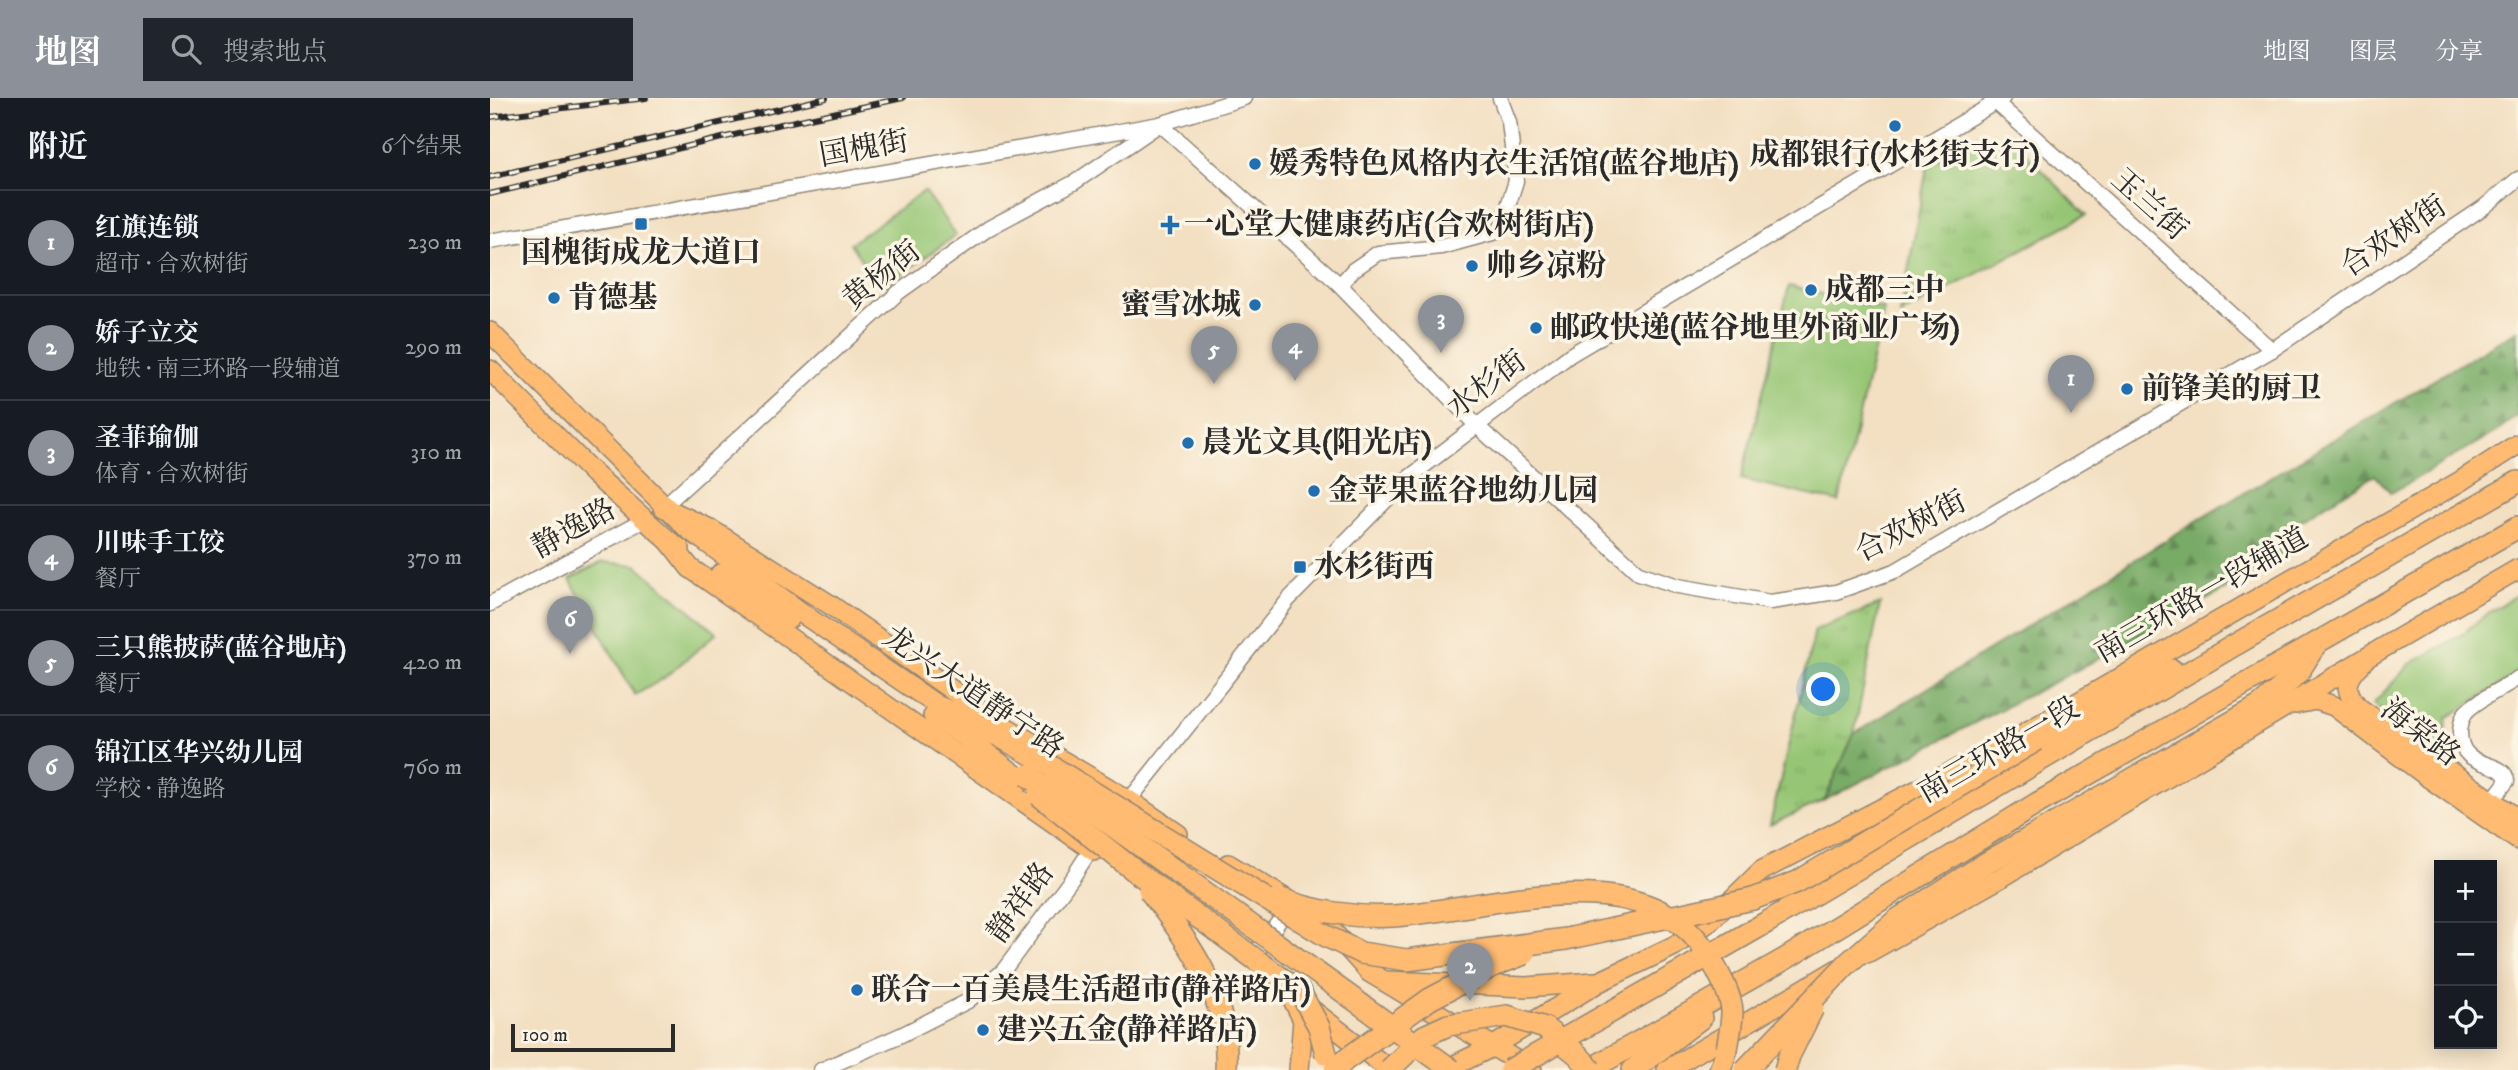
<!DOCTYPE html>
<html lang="zh">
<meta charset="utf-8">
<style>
:root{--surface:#171b24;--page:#20242c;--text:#f1f3f6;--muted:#9ea1a6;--line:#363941;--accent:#8c9099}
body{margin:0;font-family:"IM FELL DW Pica","Noto Serif SC",serif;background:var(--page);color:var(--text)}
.controls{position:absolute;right:21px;bottom:21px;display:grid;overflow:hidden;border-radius:0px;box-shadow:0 4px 18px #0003}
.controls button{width:63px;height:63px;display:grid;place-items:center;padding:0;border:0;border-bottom:2px solid var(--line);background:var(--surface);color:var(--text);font:35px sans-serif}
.scale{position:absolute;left:21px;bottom:18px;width:164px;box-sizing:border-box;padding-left:7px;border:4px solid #2b2b2b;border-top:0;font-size:19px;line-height:24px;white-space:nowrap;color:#2b2b2b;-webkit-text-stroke:5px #fcf5e5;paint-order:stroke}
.you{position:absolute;left:1334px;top:592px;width:24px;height:24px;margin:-18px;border:5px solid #fff;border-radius:50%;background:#1a73e8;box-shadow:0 0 0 10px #1a73e833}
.badge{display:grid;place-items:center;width:46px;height:46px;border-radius:50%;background:var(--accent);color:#fff;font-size:23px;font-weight:700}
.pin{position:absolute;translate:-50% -58px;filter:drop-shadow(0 2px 4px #0008)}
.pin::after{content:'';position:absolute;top:37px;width:24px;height:21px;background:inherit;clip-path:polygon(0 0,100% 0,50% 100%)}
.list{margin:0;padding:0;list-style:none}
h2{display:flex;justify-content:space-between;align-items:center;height:91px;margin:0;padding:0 28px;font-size:30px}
h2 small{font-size:23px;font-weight:400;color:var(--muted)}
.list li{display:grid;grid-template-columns:46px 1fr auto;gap:21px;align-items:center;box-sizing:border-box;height:105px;padding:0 28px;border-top:2px solid var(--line)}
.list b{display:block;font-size:26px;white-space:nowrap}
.list p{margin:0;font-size:23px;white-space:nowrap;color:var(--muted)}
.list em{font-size:23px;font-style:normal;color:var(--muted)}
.icon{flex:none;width:38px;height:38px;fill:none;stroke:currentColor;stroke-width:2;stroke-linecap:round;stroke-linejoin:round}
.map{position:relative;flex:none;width:2028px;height:972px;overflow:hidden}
header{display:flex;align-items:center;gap:42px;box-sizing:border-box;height:98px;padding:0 35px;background:var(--accent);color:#fff}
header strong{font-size:33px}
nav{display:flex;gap:38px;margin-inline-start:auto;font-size:24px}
.search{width:490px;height:63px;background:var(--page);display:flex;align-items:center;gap:18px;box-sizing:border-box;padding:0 24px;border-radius:0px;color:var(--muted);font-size:26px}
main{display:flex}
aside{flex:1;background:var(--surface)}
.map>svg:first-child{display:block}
.grass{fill:url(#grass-tufts);stroke:#607850;stroke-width:2}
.forest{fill:url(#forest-firs);stroke:#526b48;stroke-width:2}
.park{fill:#96c675;stroke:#607850;stroke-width:2}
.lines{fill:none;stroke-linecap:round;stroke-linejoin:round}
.minor-casing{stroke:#8f8576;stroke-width:17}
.major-casing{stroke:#8f8576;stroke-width:22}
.highway-casing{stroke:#8f8576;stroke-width:24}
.minor{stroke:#fff;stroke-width:14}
.major{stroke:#febb71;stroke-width:19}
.highway{stroke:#febb71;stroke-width:21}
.rail-casing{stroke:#2b2b2b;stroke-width:6}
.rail{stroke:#fcf5e5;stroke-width:3.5;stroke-dasharray:10;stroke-linecap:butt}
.highway-bridge-casing{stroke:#8f8576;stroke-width:24;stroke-linecap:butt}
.highway-bridge{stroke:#febb71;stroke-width:21}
.poi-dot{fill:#1f6fb2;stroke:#fcf5e5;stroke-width:2.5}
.labels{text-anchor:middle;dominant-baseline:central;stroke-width:7;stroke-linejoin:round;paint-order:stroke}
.street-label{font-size:30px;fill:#2b2b2b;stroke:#fcf5e5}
.poi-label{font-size:30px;font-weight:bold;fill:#2b2b2b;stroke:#fcf5e5;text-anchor:start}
</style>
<header>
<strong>地图</strong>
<div class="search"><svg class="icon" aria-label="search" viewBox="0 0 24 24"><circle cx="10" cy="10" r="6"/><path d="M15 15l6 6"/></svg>搜索地点</div>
<nav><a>地图</a><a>图层</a><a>分享</a></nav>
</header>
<main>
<aside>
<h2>附近<small>6个结果</small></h2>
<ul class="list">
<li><span class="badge">1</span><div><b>红旗连锁</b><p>超市 · 合欢树街</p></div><em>230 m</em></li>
<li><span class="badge">2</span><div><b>娇子立交</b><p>地铁 · 南三环路一段辅道</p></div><em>290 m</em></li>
<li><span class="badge">3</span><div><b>圣菲瑜伽</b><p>体育 · 合欢树街</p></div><em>310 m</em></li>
<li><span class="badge">4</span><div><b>川味手工饺</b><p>餐厅</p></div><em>370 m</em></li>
<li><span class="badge">5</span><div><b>三只熊披萨(蓝谷地店)</b><p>餐厅</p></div><em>420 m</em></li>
<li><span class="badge">6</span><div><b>锦江区华兴幼儿园</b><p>学校 · 静逸路</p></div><em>760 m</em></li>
</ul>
</aside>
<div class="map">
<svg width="2028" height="972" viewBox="0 0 2028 972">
<defs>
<pattern id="grass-tufts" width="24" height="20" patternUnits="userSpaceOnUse" patternTransform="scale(1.75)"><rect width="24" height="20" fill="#96c675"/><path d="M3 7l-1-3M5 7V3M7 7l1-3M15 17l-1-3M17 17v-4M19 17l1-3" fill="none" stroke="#81aa65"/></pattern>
<pattern id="forest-firs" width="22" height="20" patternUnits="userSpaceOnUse" patternTransform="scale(1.75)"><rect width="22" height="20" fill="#78ab66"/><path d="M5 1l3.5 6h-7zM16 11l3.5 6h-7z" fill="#638b54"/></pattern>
</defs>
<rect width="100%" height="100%" fill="#fcf5e5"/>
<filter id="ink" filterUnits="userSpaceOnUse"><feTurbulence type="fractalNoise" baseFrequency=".0143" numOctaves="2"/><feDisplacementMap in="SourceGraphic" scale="14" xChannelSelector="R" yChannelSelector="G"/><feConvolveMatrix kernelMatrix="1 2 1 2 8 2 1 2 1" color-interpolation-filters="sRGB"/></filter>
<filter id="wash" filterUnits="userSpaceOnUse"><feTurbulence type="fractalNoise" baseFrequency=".00686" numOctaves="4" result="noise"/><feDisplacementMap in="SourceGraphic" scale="28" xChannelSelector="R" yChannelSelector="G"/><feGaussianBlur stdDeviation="1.57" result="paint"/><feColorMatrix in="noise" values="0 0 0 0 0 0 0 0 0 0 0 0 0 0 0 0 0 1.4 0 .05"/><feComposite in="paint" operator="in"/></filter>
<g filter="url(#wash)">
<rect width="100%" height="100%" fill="#f3dfc1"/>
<g class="grass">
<polygon points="1487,38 1523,42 1596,117 1410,217 1437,69"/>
<polygon points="1390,506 1364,636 1335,702 1280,727 1325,532"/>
</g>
<polygon class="forest" points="2028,232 2028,317 2004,335 1901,395 1885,377 1797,430 1810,451 1587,572 1335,702 1364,636 1710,421"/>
<g class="park">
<polygon points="434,93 466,137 392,190 360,146"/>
<polygon points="1299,188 1394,211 1349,404 1251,381"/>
<polygon points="112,464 146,467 227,535 174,580 145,597 80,481"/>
<polygon points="2028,496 2028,575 1957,620 1954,655 1883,606 1920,566 1971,537 1995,517"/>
</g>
</g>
<g filter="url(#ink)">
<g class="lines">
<g class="minor-casing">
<g id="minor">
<polyline points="1501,0 1782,252"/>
<polyline points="0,143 670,26 754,0"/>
<polyline points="850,187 863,172 888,155 951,149 1010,133 1026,83 1019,24 1010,0"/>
<polyline points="173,409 409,194 499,130 585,84 670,26 850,187 986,327 1149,475 1188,488 1280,504 1346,494 1405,473 1782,252 1994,109 2028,81"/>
<polyline points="0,506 156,421"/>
<path d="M 2002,703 L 2017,683 C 2015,659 1969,675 1970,633 C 1971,625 1972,618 1977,613 C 1989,601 2013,590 2028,580"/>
<polyline points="633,710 799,501 917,381 1080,257 1513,0"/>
<polyline points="752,854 769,851 800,808"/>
<polyline points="331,972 411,937 478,903 513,873 583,779 605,745"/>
</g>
</g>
<g class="major-casing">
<g id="major">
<polyline points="0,234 197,430 316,518 463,618"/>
<polyline points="0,272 104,376 179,443 190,451"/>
<polyline points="173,409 220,431 339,506 509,625 640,703 688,736"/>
<polyline points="179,443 200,470 604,753"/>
<polyline points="230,476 300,520"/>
<path d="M 1872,565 C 1855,582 1853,592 1869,610 L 2028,721"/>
<polyline points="1806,606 1826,602 1844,608 1939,680 2028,742"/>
<polyline points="443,618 494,652"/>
<polyline points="738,766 834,824 879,874 1042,972"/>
<polyline points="1377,855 1512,779 1901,545 2028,471"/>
<polyline points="897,883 1036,889 1105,884"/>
<polyline points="801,898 813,922 809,972"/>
<polyline points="818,909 900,972"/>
<polyline points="955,972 1002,949 1109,884 1184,848 1219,824 1271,773 1514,647 1969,384 2028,346"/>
<polyline points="1177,972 1348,871"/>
</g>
</g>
<g class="highway-casing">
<g id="highway">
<polyline points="451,610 495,630 546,659"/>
<polyline points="1547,642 1636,592 1682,572"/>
<polyline points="480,644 531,682"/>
<polyline points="1279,823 1743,548 2028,384"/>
<polyline points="1358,865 1408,821 1496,765 1770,608 1808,575 1826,546"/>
<polyline points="1099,972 1295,861 1548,705 2028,429"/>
<polyline points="1143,972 1211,920"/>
<polyline points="1230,972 1237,951"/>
</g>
</g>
<use href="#minor" class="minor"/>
<use href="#major" class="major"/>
<use href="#highway" class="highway"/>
<g class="rail-casing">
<g id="rail">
<polyline points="0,19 156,0"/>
<polyline points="0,79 336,0"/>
<polyline points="0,96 282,28 413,0"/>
</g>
</g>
<use href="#rail" class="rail"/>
<g class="highway-bridge-casing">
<g id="highway-bridge">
<polyline points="546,659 836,838 871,855 917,862 1076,841 1263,801 1307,784 1547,642"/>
<polyline points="537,677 570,700"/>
<polyline points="563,685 962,972"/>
<polyline points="549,697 645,773 810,894 829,929 836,956"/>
<path d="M 659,792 C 701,848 740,898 736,972"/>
<path d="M 789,800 C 823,814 867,820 904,818 C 1002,811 1158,754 1220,860 C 1228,873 1242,899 1242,914 C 1242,926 1239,939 1237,951"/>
<polyline points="845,972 855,962 940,901 1003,868 1034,856"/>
<polyline points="899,972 934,938 958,927 1017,918 1055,930 1088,957 1101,972"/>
<polyline points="1020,972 1279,823"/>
<polyline points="1255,972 1358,865"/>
<polyline points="1295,972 1299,958 1323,910"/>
</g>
</g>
<use href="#highway-bridge" class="highway-bridge"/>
</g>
</g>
<g class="poi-dot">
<circle cx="1405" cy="28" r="7"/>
<circle cx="765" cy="66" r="7"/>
<rect x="144" y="119" width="14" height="14" rx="3.5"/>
<path d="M676.5 116.5h7v7h7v7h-7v7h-7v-7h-7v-7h7z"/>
<circle cx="982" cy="168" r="7"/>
<circle cx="1321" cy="192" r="7"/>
<circle cx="64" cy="200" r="7"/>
<circle cx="765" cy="207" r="7"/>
<circle cx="1046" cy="230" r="7"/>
<circle cx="1637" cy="291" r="7"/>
<circle cx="698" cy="345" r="7"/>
<circle cx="824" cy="393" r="7"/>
<rect x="803" y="462" width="14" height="14" rx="3.5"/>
<circle cx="367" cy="892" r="7"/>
<circle cx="493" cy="932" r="7"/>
</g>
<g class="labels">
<g class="street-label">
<text transform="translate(374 51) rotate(-10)">国槐街</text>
<text transform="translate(1659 107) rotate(42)">玉兰街</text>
<text transform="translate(1904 139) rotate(-34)">合欢树街</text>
<text transform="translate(392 178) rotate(-39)">黄杨街</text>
<text transform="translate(997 287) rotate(-37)">水杉街</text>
<text transform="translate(1421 429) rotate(-27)">合欢树街</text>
<text transform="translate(84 431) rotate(-29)">静逸路</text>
<text transform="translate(1712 498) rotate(-30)">南三环路一段辅道</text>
<text transform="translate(483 595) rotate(34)">龙兴大道静宁路</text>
<text transform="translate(1930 635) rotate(37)">海棠路</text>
<text transform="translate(1509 653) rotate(-30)">南三环路一段</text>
<text transform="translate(531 805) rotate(-54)">静祥路</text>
</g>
<g class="poi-label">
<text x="1405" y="57" text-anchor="middle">成都银行(水杉街支行)</text>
<text x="779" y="66">媛秀特色风格内衣生活馆(蓝谷地店)</text>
<text x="694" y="127">一心堂大健康药店(合欢树街店)</text>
<text x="151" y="155" text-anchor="middle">国槐街成龙大道口</text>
<text x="996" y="168">帅乡凉粉</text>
<text x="1335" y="192">成都三中</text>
<text x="78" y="200">肯德基</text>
<text x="751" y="207" text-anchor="end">蜜雪冰城</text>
<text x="1060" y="230">邮政快递(蓝谷地里外商业广场)</text>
<text x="1651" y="291">前锋美的厨卫</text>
<text x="712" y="345">晨光文具(阳光店)</text>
<text x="838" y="393">金苹果蓝谷地幼儿园</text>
<text x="824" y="469">水杉街西</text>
<text x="381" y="892">联合一百美晨生活超市(静祥路店)</text>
<text x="507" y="932">建兴五金(静祥路店)</text>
</g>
</g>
</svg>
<div class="controls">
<button>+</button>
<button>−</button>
<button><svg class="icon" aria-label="locate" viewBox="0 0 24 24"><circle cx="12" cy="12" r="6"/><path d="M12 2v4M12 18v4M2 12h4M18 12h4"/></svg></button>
</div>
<div class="scale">100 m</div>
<div class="you"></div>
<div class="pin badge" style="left:1581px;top:315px">1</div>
<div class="pin badge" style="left:980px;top:903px">2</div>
<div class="pin badge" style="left:951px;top:255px">3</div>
<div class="pin badge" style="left:805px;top:283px">4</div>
<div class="pin badge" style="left:724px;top:286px">5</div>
<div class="pin badge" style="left:80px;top:556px">6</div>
</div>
</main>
